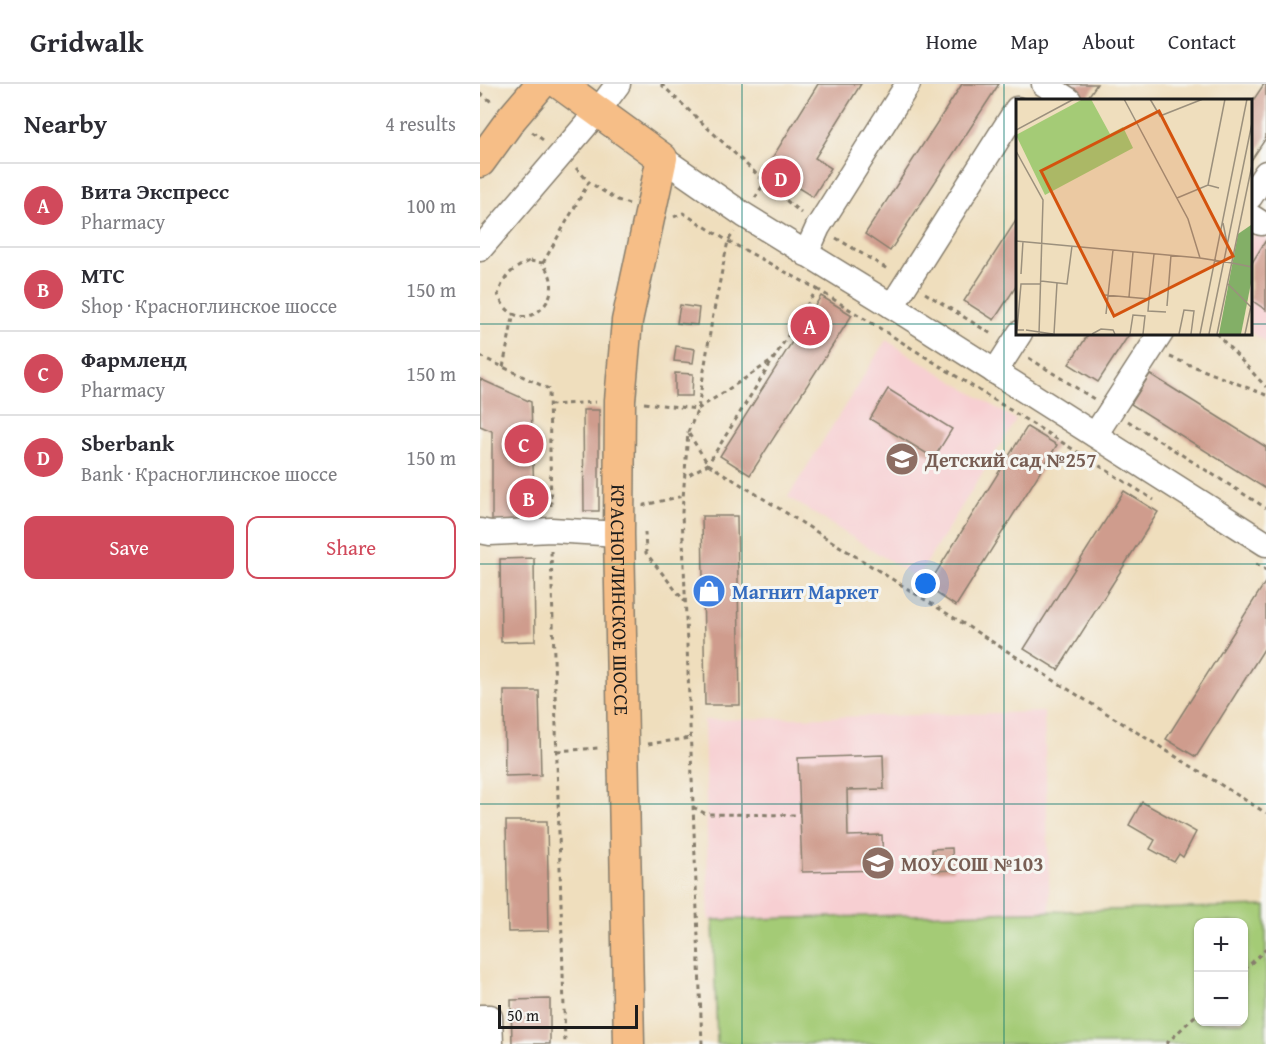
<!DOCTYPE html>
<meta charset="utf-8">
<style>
:root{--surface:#fff;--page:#f2f2f3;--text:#2b2b33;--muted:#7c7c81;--line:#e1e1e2;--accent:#d1495b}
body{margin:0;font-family:"Gentium Book Plus",serif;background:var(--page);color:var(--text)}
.controls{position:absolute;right:18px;bottom:18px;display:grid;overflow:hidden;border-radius:12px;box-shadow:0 2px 4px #0004}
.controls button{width:54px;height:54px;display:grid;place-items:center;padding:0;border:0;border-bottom:2px solid var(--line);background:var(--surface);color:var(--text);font:30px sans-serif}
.scale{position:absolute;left:18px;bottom:15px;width:140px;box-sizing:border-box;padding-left:6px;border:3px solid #1c1c1c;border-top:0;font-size:16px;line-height:21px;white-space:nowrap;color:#1c1c1c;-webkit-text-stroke:4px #f6f6f2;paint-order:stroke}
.you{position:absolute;left:446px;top:500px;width:21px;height:21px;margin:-15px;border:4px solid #fff;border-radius:50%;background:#1a73e8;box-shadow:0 0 0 9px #1a73e833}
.badge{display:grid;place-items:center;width:39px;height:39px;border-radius:50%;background:var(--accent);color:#fff;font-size:20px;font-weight:700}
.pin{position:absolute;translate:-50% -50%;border:3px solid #fff;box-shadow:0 2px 6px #0006}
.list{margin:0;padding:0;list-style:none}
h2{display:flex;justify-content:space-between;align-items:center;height:78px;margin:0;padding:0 24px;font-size:26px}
h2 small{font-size:20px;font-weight:400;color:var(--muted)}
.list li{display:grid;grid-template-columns:39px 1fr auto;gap:18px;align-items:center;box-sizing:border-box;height:84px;padding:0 24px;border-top:2px solid var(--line)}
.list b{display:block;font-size:22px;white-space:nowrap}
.list p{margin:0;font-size:20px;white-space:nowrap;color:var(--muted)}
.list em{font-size:20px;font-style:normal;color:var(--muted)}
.actions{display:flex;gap:12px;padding:18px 24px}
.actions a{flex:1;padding:14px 0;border:2px solid var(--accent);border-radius:12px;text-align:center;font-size:21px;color:var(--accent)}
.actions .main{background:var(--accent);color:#fff}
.map{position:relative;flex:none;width:786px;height:960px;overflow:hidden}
header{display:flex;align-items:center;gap:36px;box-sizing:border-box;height:84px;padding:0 30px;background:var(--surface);border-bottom:2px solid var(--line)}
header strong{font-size:28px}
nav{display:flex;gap:33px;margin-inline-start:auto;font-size:21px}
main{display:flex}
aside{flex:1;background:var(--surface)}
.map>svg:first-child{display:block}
.built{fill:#f7cfd2}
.park{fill:#a4cb76;stroke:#607449;stroke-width:1.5;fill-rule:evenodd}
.building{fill:#cf9c8d}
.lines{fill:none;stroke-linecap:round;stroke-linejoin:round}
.minor-casing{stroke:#867d6c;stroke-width:27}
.major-casing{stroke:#867d6c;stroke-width:33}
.path{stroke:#867d6c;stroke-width:3;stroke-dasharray:4.5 4.5;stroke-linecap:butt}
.minor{stroke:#fff;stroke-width:24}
.major{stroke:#f6be87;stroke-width:30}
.grid{fill:none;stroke:#0f766e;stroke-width:1.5;stroke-opacity:0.55}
.labels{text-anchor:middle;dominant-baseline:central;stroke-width:6;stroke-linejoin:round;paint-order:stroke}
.education-label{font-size:20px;font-weight:bold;fill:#785e54;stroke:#f6f6f2;text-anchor:start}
.shop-label{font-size:20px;font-weight:bold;fill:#366cbe;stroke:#f6f6f2;text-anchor:start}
.street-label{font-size:20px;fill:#1c1c1c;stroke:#f6f6f2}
.inset-road{fill:none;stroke:#9b907d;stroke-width:1.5}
.view{fill:#d4530e;fill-opacity:0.15;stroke:#d4530e;stroke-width:3}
.inset-edge{fill:none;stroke:#1c1c1c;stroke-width:3}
</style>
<header>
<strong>Gridwalk</strong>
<nav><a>Home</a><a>Map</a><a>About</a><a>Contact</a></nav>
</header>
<main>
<aside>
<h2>Nearby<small>4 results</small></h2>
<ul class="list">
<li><span class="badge">A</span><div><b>Вита Экспресс</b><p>Pharmacy</p></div><em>100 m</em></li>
<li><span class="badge">B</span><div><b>МТС</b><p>Shop · Красноглинское шоссе</p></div><em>150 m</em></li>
<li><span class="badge">C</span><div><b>Фармленд</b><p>Pharmacy</p></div><em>150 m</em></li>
<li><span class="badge">D</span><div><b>Sberbank</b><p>Bank · Красноглинское шоссе</p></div><em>150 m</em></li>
</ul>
<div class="actions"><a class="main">Save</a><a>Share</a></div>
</aside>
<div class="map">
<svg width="786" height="960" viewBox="0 0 786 960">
<rect width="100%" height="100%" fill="#f6f6f2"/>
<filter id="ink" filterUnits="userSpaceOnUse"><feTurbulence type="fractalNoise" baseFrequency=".0167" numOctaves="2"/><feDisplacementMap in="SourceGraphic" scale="12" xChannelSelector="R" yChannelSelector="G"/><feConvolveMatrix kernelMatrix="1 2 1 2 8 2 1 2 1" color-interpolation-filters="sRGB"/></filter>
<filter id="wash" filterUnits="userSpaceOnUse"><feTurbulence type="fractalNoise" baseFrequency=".008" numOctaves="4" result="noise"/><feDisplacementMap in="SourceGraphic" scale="24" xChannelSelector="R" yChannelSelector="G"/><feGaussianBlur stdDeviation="1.35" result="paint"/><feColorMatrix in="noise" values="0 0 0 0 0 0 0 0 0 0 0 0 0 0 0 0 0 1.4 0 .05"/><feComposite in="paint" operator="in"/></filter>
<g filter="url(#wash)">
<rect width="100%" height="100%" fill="#efdebd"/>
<g class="built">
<polygon points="786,130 786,258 770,248 770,157"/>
<polygon points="406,256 536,336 437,494 308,413"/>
<polygon points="564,628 570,828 229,836 224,636"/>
</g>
<path class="park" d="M 786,822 L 786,960 L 237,960 L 233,836 ZM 718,838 L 764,838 L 764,938 L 718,938 Z"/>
<g id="blocks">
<g class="building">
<polygon points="338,0 381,0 335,74 351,84 333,113 286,84"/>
<polygon points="482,0 519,0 410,167 385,150"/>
<polygon points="580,0 617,0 606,16"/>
<polygon points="784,0 786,0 786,54 770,78 770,21"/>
<polygon points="537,135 537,201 514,236 484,217"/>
<polygon points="786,156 786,226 770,215 770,182"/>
<polygon points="341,212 372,231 270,391 240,372"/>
<polygon points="200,221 219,224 217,241 197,239"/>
<polygon points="609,249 650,249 618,298 589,280"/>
<polygon points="196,262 215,265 213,279 194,277"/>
<polygon points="195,289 213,290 212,312 195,312"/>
<polygon points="670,290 786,363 786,405 651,320"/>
<polygon points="0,295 51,318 55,442 12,440 12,347 0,342"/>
<polygon points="408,305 472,345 454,374 390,335"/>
<polygon points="103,326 119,326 119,427 104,427"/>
<polygon points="547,343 577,361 476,522 447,503"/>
<polygon points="644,407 678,428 578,586 544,565"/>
<polygon points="222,432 257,432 260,621 225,621"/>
<polygon points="54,474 55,557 21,558 20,475"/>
<polygon points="786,497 786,562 716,673 686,655"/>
<polygon points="24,607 59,607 61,691 25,692"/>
<polygon points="403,671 404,705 367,706 368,752 402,751 403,786 322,788 318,674"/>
<polygon points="662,718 716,748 703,773 699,770 694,778 670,765 675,756 649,741"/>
<polygon points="26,737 67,737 69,847 28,848"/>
<polygon points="472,764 473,786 453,787 452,765"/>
<polygon points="70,915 70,960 32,960 31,916"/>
</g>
</g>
</g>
<g filter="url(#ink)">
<use href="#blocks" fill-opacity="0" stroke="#867d6c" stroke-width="1.5"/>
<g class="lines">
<g class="minor-casing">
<g id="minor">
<polyline points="564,0 589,16"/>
<polyline points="182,74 264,131 412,222 786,460"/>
<polyline points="770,113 786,89"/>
<polyline points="770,132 781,139"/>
<polyline points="0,165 118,27 138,0"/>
<polyline points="326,170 338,143 428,0"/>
<polyline points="412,222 537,25"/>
<polyline points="515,288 540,249"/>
<polyline points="615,351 681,249"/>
<polyline points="0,447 10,449 71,446 139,450"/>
<polyline points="0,933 10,933 11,960"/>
</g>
</g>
<g class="major-casing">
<g id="major">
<path id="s1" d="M 80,0 L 182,74 L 147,237 L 140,316 L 139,450 L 149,960"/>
<polyline points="0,78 32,34 61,0"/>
</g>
</g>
<g class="path">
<polyline points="181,0 285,98 321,129"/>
<polyline points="0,9 13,19"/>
<polyline points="52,48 66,58"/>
<polyline points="96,84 109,98"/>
<polyline points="275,114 285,98"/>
<polyline points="194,133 203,129 248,157 337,205 228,380 205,393"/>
<polyline points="356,154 409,186"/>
<path d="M 50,177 L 63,179 C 65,183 68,188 70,192 C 79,219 46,248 25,223 C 22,220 20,214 18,211 C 24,191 32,185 50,177 Z"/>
<polyline points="63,179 109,98 135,115 149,120"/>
<polyline points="337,205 674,416"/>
<polyline points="445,209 513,251"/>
<polyline points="736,249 786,303"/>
<polyline points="0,272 69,305 71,426"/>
<polyline points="690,273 786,311"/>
<polyline points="549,274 614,315"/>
<polyline points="23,283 34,229"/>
<polyline points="164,319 218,325 290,278"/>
<polyline points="69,321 116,318"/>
<polyline points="648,337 786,424"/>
<polyline points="209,350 228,380 786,729"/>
<polyline points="164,423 164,421 203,412"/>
<polyline points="165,448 166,469 205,518"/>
<polyline points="71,467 85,960"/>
<polyline points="776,480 786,486"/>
<polyline points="168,660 211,654"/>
<polyline points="77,667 119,664"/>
<polyline points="213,723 226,730 320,731"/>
<polyline points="764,886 786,865"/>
<polyline points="222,960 202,428 208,348 218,325 232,236 248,157 254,148"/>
<polyline points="686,960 718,929"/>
</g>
<use href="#minor" class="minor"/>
<use href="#major" class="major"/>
</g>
</g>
<path class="grid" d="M 262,0 L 262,960M 524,0 L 524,960M 0,240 L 537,240M 770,240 L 786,240M 0,480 L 786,480M 0,720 L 786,720"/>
<defs>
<g id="school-disc" transform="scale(1.725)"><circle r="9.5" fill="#8d6e63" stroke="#f6f6f2"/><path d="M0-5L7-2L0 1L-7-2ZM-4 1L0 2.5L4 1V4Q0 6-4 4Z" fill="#fff"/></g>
<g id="shop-disc" transform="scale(1.725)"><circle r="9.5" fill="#3f7fe0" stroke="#f6f6f2"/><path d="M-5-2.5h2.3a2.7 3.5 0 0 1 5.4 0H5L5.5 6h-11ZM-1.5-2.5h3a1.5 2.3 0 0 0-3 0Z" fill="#fff"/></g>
</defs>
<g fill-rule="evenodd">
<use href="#school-disc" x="422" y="375"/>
<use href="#shop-disc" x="229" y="507"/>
<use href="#school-disc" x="398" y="779"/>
</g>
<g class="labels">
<g class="education-label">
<text x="445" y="375">Детский сад №257</text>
<text x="421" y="779">МОУ СОШ №103</text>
</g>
<g class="shop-label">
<text x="252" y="507">Магнит Маркет</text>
</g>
<g class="street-label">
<text stroke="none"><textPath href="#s1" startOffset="572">КРАСНОГЛИНСКОЕ ШОССЕ</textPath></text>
</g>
</g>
<g transform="translate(536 15)">
<rect width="236" height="236" fill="#efdebd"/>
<path d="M 235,126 L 235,184 L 225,235 L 203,235 L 222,135 Z" fill="#83af67"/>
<path d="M 67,0 L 75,0 L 94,35 L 107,28 L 117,49 L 29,96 L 0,36 Z" fill="#a4cb76"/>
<path class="inset-road" d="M 108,0 L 172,120 L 184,159 L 216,164M 134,0 L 144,17 L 187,0M 0,31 L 58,0M 0,52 L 27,101 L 23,235M 192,86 L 209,0M 161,99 L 192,86 L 203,89M 207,124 L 211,144M 0,142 L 184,159M 216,164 L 236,168M 5,175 L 7,142M 25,182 L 51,185 L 56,147M 212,185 L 235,208M 89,196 L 133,200 L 132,212 L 150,213M 113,198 L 117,153M 133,200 L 138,155M 151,207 L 155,156M 90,215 L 97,151M 8,231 L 1,231 L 5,185 L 25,185M 10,231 L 37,235M 38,235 L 41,184M 76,235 L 85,230 L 97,231 L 99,235M 114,235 L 117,216 L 129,217 L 127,235M 163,235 L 168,211 L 178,212 L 175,235M 184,235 L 231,0M 193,235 L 236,24M 201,235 L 236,66M 229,235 L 235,207"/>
<path class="view" d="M 143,12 L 217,157 L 98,217 L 25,72 Z"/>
<rect width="236" height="236" class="inset-edge"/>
</g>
</svg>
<div class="controls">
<button>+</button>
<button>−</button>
</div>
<div class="scale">50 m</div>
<div class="you"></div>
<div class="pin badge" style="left:330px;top:242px">A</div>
<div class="pin badge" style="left:49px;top:414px">B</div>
<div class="pin badge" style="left:44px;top:360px">C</div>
<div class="pin badge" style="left:301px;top:94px">D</div>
</div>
</main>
